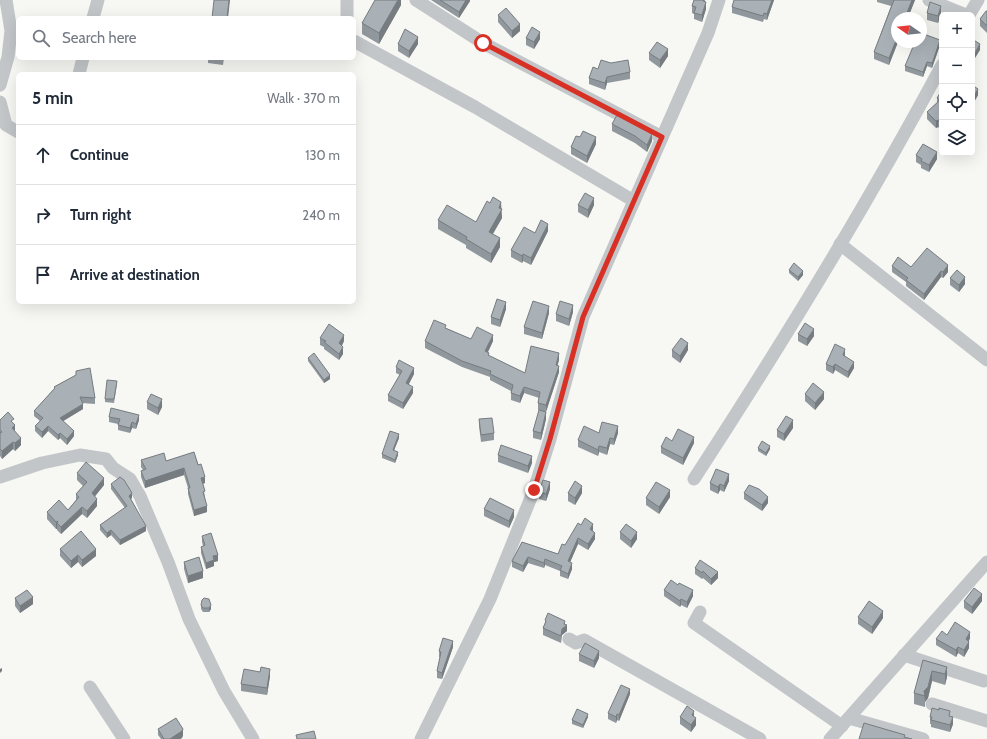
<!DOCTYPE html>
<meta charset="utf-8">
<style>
:root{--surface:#fff;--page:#f6f6f7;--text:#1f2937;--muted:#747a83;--line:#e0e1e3}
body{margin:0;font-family:Cabin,sans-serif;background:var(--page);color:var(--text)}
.controls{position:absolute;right:12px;top:12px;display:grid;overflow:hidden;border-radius:6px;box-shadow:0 4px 16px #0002}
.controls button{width:36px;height:36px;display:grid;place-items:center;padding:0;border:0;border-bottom:1px solid var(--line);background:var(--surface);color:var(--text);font:20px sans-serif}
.compass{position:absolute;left:891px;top:12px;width:36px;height:36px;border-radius:50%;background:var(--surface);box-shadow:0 4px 16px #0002;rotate:284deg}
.stop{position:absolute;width:12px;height:12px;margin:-9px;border:3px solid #d93025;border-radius:50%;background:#fff}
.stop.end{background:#d93025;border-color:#fff;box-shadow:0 1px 4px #0008}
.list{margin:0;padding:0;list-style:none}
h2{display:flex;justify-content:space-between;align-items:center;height:52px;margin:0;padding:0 16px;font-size:17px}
h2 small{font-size:13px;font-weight:400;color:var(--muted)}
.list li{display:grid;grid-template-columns:26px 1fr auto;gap:12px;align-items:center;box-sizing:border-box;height:60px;padding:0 16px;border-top:1px solid var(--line)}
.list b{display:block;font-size:15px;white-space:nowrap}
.list em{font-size:13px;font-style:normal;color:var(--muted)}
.icon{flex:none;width:22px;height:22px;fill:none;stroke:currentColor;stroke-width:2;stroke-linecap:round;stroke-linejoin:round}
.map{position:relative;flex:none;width:987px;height:739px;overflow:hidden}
.search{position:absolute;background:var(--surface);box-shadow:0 4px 16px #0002;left:16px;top:16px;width:340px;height:44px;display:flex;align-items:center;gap:10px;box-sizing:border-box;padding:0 14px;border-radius:6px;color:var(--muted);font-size:15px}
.panel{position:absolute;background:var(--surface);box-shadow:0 4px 16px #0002;left:16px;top:72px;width:340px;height:232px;border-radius:6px}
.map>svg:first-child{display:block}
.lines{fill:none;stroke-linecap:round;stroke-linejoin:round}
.minor{stroke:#c2c6c9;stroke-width:13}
.wall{fill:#91989d}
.shaded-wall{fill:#767c7f}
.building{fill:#a9b1b6;stroke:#767c7f}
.route{stroke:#d93025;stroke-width:5}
</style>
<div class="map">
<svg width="987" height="739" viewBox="0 0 987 739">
<rect width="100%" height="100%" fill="#f7f7f4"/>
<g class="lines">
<g class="minor">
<polyline points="347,0 347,18"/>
<polyline points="416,0 483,43 662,137"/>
<polyline points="929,0 966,15"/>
<polyline points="969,15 978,0"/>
<polyline points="93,18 98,0"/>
<polyline points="354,41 475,107 634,201"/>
<polyline points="79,74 83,58"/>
<polyline points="0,85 8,57 11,31 6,0"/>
<polyline points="0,102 6,125 18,132"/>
<polyline points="840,244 987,360"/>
<polyline points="0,477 42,463 80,455 106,459 113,468 130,479 140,496 168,562 189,619 224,691 253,739"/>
<path d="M 694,479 C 782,344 866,207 942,65"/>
<polyline points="700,612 694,623 842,726"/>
<polyline points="569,639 576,643 584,640 760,739"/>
<polyline points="904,655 984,681"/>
<polyline points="90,687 124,739"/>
<polyline points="932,704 987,721"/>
<polyline points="849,718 923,739"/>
<polyline points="421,739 490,599 534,490 550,439 583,317 708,33 719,0"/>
<polyline points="830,739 987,562"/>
</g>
</g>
<g class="wall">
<polygon points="401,0 401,5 379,44 362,34 362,23"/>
<polygon points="431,0 470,0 470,1 459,18"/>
<polygon points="694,0 705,0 705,1 706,9 702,22 694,19 694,14 692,13 692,6"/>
<polygon points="734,0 774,0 767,20 764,19 763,22 732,13 732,7"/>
<polygon points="877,0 915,0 897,42 898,42 889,65 874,59 874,52 891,6 877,2"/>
<polygon points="987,11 987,33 980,26 980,19"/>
<polygon points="927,13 941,13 938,23 927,20"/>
<polygon points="498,15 520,31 512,38 498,22"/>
<polygon points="526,38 540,39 534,49 526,45"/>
<polygon points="398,44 418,44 409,58 398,51"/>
<polygon points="940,45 933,65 932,68 927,66 923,77 905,71 905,66"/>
<polygon points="649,53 668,56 660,68 649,60"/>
<polygon points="208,58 224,58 223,65 208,63"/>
<polygon points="598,69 630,72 630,79 607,83 605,90 589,84 589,78"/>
<polygon points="972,85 978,95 974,102 972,101"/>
<polygon points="942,90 940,129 938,127 936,128 927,119 927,112 937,103 937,98"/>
<polygon points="612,124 652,141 647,152 635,143 612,131"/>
<polygon points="580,137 596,144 587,163 571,154 571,147"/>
<polygon points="916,155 937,159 929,172 921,168 921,165 916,162"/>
<polygon points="578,205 594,205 588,218 578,212"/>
<polygon points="501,209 502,218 493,234 500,247 491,263 466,248 466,245 438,229 438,220 476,222"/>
<polygon points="548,231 531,265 523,261 522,263 511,257 511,250 535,233"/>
<polygon points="892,266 911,267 948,272 943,278 941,277 924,300 906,286 906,282 892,272"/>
<polygon points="789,270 803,275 798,281 789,273"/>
<polygon points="950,278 965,284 959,292 950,285"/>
<polygon points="506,309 500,327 491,324 491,317"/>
<polygon points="573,312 569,326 556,321 556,314"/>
<polygon points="549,313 542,339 524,334 524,327"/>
<polygon points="446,328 471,339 493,341 488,352 489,356 525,373 559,360 557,365 559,372 546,411 546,419 541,440 533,438 533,431 539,410 538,410 538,403 539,398 524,393 520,403 511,400 511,391 490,380 490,377 462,367 425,348 425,341"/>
<polygon points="798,334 814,336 807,346 798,341"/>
<polygon points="320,338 344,341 342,346 343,354 339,360 324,349 324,347 320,345"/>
<polygon points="672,350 688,350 680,363 672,357"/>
<polygon points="845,356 854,368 848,378 835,370 833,374 826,370 826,364"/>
<polygon points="308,358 330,379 324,383 308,361"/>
<polygon points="396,367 414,374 409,384 413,393 403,409 388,401 388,395 400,375 396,373"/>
<polygon points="76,371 95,398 95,404 82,403 83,409 63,421 74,436 67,445 60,438 58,440 48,431 42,438 35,431 35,426 40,421 34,416 34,411 54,389 54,387 76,375"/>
<polygon points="117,384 114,403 105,402 105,399"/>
<polygon points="805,394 824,399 815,410 805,401"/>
<polygon points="147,402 162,407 158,415 147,409"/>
<polygon points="109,417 139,420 136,429 132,428 130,433 118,430 118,424 109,422"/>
<polygon points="479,419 494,433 494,440 481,442 479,426"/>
<polygon points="0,420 14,423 15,432 21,445 15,451 13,449 2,459 0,456"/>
<polygon points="793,428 784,441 777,437 777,430"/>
<polygon points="599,433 618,433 614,445 610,444 607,455 599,452 598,456 578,447 578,440"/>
<polygon points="399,438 394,450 398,455 395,463 382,458 382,454"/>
<polygon points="672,441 694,443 683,465 661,453 661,447"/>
<polygon points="758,448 770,449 766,456 758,451"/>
<polygon points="194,452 205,483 203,484 207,512 194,516 188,494 188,488 184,475 145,488 141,477 141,471 143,470 141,467 141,460 166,461"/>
<polygon points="498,455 532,463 528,473 498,462"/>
<polygon points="77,473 104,485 95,496 97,506 87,518 82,514 61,534 57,530 57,529 56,529 47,519 47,512 68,510 76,500 76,494 83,486 77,480"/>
<polygon points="729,481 724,492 720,490 718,494 710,490 710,483"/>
<polygon points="111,484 132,498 131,499 146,531 120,545 111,535 107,538 100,530 100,525 125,508 111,489"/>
<polygon points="550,489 546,501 539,499 539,492"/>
<polygon points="568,493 582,493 575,505 568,501"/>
<polygon points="744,493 768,503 762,511 744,499"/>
<polygon points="670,497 659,514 646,505 646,498"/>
<polygon points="484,509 514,517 509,528 484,516"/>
<polygon points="581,525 593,530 593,531 595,539 588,550 578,544 570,562 572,569 568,579 560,576 560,571 545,565 544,568 528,563 523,572 512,567 512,561 522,542 558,554 565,545"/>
<polygon points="620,532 637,539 631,548 620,539"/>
<polygon points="202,536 218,561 214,562 214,566 206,569 201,553 201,547 203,546 202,542"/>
<polygon points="60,549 96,556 82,567 78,562 71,568 60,556"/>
<polygon points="184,562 203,578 188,583 184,569"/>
<polygon points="695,568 718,578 711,585 703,578 702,579 695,574"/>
<polygon points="664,590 693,596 687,608 681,605 680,607 664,596"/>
<polygon points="15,598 33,604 20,613 15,606"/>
<polygon points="964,601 982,601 972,614 964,608"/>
<polygon points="201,605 211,609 209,612 203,612 201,609"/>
<polygon points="858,617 883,618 872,634 858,624"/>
<polygon points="545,620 565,624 567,631 562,635 561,643 543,635 543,628 545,624"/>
<polygon points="947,635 970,638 969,641 969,648 964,657 958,653 956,657 936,645 936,639"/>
<polygon points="453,647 442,679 437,678 437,671 440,657 439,657 439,651"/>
<polygon points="579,654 599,658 594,668 579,661"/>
<polygon points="923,660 947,667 947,677 945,685 932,681 928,698 925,702 925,707 914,704 914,693"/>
<polygon points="270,676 267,695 241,691 241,684"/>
<polygon points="630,694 619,721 617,720 616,723 608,719 608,713"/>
<polygon points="588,717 583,728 572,724 572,720"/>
<polygon points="680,717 694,717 696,725 691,732 680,724"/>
<polygon points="930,717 953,724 950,732 931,727 931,724 930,724"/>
<polygon points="158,729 183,735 182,738 180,739 161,739 158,735"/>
</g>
<g class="shaded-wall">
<polygon points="229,0 230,0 228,18 227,18"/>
<polygon points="398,0 401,0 401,5 379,44 379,33"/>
<polygon points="466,0 470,0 470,1 459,18 459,12"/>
<polygon points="772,0 774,0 767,20 767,14"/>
<polygon points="912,0 915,0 908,18 905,18"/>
<polygon points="706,2 706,9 702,22 702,15"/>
<polygon points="941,6 941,13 938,23 938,16"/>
<polygon points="520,24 520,31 512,38 512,31"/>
<polygon points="540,32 540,39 534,49 534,42"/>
<polygon points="418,37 418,44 409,58 409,51"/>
<polygon points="897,38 897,42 898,42 889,65 889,58"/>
<polygon points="940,40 940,45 932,68 932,63"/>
<polygon points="980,44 980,50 972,63 972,58"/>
<polygon points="668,49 668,56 660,68 660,60"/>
<polygon points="927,62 927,66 923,77 923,72"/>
<polygon points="607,77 607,83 605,90 605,83"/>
<polygon points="978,89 978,95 974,102 974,96"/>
<polygon points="938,120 938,127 936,128 936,121"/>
<polygon points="942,121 942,128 940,129 940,123"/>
<polygon points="652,134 652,141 647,152 647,145"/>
<polygon points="596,137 596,144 587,163 587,156"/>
<polygon points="937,152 937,159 929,172 929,165"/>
<polygon points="594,198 594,205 588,218 588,210"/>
<polygon points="501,202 502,218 489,240 489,232 499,208"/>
<polygon points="548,224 548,231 531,265 531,258"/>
<polygon points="500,238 500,247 491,263 491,254"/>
<polygon points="523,254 523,261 522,263 522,256"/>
<polygon points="948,265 948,272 943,278 943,272"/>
<polygon points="803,271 803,275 798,281 798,277"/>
<polygon points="941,271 941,277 924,300 924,294"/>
<polygon points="965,277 965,284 959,292 959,285"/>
<polygon points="506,302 506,309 500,327 500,320"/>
<polygon points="573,305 573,312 569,326 569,319"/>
<polygon points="549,306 549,313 542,339 542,333"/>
<polygon points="814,329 814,336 807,346 807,339"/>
<polygon points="344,335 344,341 339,350 339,343"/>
<polygon points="493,335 493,341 485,358 485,351"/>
<polygon points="688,343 688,350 680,363 680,356"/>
<polygon points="343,347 343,354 339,360 339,354"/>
<polygon points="845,349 845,356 843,361 843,355"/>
<polygon points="559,353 559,360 556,371 556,365"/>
<polygon points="854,362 854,368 848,378 848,372"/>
<polygon points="835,364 835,370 833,374 833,367"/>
<polygon points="559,366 559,372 546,412 546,405"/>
<polygon points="414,368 414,374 406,389 406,383"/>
<polygon points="330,375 330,379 324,383 324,380"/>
<polygon points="413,387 413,393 403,409 403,403"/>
<polygon points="524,387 524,393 520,403 520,396"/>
<polygon points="824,392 824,399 815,410 815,403"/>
<polygon points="162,399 162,407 158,415 158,408"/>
<polygon points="83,404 83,409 60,423 60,418"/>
<polygon points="546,412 546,419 541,440 541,433"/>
<polygon points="139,415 139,420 136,429 136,424"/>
<polygon points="793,420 793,428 784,441 784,434"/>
<polygon points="132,422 132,428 130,433 130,428"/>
<polygon points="15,425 15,432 12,428"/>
<polygon points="48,426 48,431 42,438 42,432"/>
<polygon points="618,426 618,433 614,445 614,439"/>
<polygon points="74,431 74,436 67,445 67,439"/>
<polygon points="60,433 60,438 58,440 58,435"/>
<polygon points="399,434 399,438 393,453 393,450"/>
<polygon points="694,437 694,443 683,465 683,458"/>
<polygon points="21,438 21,445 15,451 15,443"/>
<polygon points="610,438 610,444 607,455 607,448"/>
<polygon points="13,442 13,449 2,459 2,451"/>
<polygon points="599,446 599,452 598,456 598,450"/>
<polygon points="770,446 770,449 766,456 766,453"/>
<polygon points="398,452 398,455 395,463 395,460"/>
<polygon points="532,456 532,463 528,473 528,466"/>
<polygon points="184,468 184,475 145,488 145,481"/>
<polygon points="729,474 729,481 724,492 724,486"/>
<polygon points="205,477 205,483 201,484 201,478"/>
<polygon points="104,478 104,485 92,500 92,493"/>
<polygon points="550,482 550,489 546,501 546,494"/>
<polygon points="720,484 720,490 718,494 718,487"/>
<polygon points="582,486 582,493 575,505 575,498"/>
<polygon points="670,490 670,497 659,514 659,507"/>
<polygon points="132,493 132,498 129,500 129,496"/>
<polygon points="768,497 768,503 762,511 762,505"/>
<polygon points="97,499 97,506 87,518 87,511"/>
<polygon points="207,506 207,512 194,516 194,510"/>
<polygon points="82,507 82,514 61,534 61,527"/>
<polygon points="514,510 514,517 509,528 509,521"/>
<polygon points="58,521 57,523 57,529 56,529 56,522"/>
<polygon points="593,524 593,530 590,535 590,529"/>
<polygon points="146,526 146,531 120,545 120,540"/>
<polygon points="111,530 111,535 107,538 107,533"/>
<polygon points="637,532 637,539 631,548 631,541"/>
<polygon points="595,533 595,539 588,550 588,544"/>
<polygon points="578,538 578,544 568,567 568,561"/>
<polygon points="96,549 96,556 82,567 82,560"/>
<polygon points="78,555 78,562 71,568 71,561"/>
<polygon points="218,555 218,561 214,562 214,566 206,569 206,563 213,556"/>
<polygon points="528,557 528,563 523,572 523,566"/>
<polygon points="545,559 545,565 544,568 544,563"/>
<polygon points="572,563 572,569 568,579 568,574"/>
<polygon points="203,571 203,578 188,583 188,576"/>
<polygon points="718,572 718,578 711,585 711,579"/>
<polygon points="693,590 693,596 687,608 687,602"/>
<polygon points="982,594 982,601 972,614 972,607"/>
<polygon points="33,597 33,604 20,613 20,606"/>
<polygon points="681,599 681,605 680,607 680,601"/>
<polygon points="211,605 211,609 209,612 209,608"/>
<polygon points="883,611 883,618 872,634 872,627"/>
<polygon points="565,621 565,626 567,625 567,631 562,635 561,643 562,629"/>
<polygon points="970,632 970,638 966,646 966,639"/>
<polygon points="453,641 453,647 442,679 442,673"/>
<polygon points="969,642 969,648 964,657 964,650"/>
<polygon points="958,647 958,653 956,657 956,650"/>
<polygon points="599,651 599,658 594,668 594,661"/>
<polygon points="947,667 947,677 945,685 945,674"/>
<polygon points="2,668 2,671 0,673 0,669"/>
<polygon points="270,669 270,676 267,695 267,688"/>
<polygon points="932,671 932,681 928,698 925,702 924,691"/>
<polygon points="630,689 630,694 619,721 619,715"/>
<polygon points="694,711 694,718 692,715"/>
<polygon points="588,714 588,717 583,728 583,725"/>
<polygon points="617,714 617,720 616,723 616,717"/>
<polygon points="953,717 953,724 950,732 950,725"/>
<polygon points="696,718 696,725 691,732 691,725"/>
<polygon points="183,729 183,735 182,738 180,739 170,739"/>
</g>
<g class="building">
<polygon points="214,0 229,0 227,18 212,18"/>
<polygon points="375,0 398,0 379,33 362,23"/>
<polygon points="440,0 466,0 459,12"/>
<polygon points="694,0 703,0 703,1 706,2 702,15 694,13 696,7 692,6"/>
<polygon points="734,0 772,0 767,14 764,13 763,16 732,7"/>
<polygon points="894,0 912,0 905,18 897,18 897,38 889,58 874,52"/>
<polygon points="930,2 941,6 938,16 927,13"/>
<polygon points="506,8 520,24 512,31 498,15"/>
<polygon points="986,11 987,11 987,26 980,19"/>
<polygon points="532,27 540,32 534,42 526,38"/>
<polygon points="405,29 418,37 409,51 398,44"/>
<polygon points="921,33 940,40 933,61 932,63 927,62 923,72 905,66 915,42 921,42"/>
<polygon points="972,39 980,44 972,58"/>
<polygon points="657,42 668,49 660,60 649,53"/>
<polygon points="601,60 611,63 628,60 630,72 607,77 605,83 589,78 593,67 598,69"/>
<polygon points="972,85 978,89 974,96 972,94"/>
<polygon points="942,90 942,121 940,123 938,120 936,121 927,112 940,100 937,98"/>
<polygon points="617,115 652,134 647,145 635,136 612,124"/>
<polygon points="583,131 596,137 587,156 571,147 576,136 580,137"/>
<polygon points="923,144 937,152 929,165 921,161 922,159 916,155"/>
<polygon points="585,193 594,198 588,210 578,205"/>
<polygon points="493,197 501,202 499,208 502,209 489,232 500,238 491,254 466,239 467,237 438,220 447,205 476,222 487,201 490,203"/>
<polygon points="541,220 548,224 531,258 523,254 522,256 511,250 524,227 535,233"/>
<polygon points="927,248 948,265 943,272 941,271 924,294 906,280 908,278 892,266 898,257 911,267"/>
<polygon points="794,263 803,271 798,277 789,270"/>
<polygon points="957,270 965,277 959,285 950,278"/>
<polygon points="497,299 506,302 500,320 491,317"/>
<polygon points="533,301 549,306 542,333 524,327"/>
<polygon points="560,301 573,305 569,319 556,314"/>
<polygon points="434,320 446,325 445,328 471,339 477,327 493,335 485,351 489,353 488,355 525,373 531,346 559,353 556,365 559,366 546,405 538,403 540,392 524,387 520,396 511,393 513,385 490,374 491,371 462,361 425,341"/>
<polygon points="805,323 814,329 807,339 798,334"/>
<polygon points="329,324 344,335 339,343 343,347 339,354 324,342 326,341 320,338"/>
<polygon points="681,338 688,343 680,356 672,350"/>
<polygon points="835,344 845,349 843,355 854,362 848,372 835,364 833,367 826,364"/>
<polygon points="314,353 330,375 324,380 308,358"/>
<polygon points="399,360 414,368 406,383 413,387 403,403 388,395 402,371 396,367"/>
<polygon points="90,368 95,398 80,397 83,404 60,418 74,431 67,439 60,433 58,435 48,426 42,432 35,426 43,418 34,411 55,388 54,387 76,375 76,371"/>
<polygon points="107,380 117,381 114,399 105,399"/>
<polygon points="813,383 824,392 815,403 805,394"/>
<polygon points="151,394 162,399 158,408 147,402"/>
<polygon points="111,408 139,415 136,424 132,422 130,428 118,425 120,419 109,417"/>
<polygon points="539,410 546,412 541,433 533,431"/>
<polygon points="8,412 14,419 11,421 15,425 12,428 21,438 15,443 13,442 2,451 0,449 0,433 2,432 0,430 0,420"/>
<polygon points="786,416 793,420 784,434 777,430"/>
<polygon points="492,418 494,433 481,435 479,419"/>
<polygon points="602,422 618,426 614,439 610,438 607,448 599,446 598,450 578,440 584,426 599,433"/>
<polygon points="678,429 694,437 683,458 661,447 666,437 672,441"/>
<polygon points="390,431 399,434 393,450 398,452 395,460 382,454"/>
<polygon points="762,441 770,446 766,453 758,448"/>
<polygon points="501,445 532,456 528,466 498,455"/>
<polygon points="194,452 198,465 201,464 205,477 201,478 205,491 203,492 207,506 194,510 188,488 190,488 184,468 145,481 141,471 146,469 141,460 164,453 166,461"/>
<polygon points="86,462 104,478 92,493 97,499 87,511 82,507 61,527 57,523 58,521 56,522 47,512 59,500 68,510 79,497 76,494 87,482 77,473"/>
<polygon points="716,469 729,474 724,486 720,484 718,487 710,483"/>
<polygon points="120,477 124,480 132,493 129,496 146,526 120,540 111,530 107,533 100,525 127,506 111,484"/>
<polygon points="543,480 550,482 546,494 539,492"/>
<polygon points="575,481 582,486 575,498 568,493"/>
<polygon points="656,482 670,490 659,507 646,498"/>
<polygon points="749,485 759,489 768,497 762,505 744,493"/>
<polygon points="490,498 514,510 509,521 484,509"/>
<polygon points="585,518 593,524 590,529 595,533 588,544 578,538 568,561 572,563 568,574 560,570 562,566 545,559 544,563 528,557 523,566 512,561 522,542 558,554 562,544 565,545 578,523 581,525"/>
<polygon points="626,524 637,532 631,541 620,532"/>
<polygon points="81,531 96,549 82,560 78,555 71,561 60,549"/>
<polygon points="211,533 218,555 213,556 214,560 206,563 201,547 205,545 202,536"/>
<polygon points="199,557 203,571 188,576 184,562"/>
<polygon points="700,560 718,572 711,579 703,571 702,573 695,568"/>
<polygon points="671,580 678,585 679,583 693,590 687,602 681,599 680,601 664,590"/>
<polygon points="974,588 982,594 972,607 964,601"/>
<polygon points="27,590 33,597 20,606 15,598"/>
<polygon points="204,598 209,599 211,605 209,608 203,608 201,605 202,600"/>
<polygon points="869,601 883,611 872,627 858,617"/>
<polygon points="548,613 565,621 564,624 567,625 562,629 561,636 543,628 546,621 545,620"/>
<polygon points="955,622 970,632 966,639 969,642 964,650 958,647 956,650 936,639 942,631 947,635"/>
<polygon points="443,638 453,641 442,673 437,671 441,652 439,651"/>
<polygon points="585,643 599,651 594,661 579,654"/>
<polygon points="923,660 947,667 945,674 932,671 928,687 924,691 925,696 914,693"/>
<polygon points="261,667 270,669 267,688 241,684 244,669 260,672"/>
<polygon points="621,685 630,689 619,715 617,714 616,717 608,713"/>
<polygon points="687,706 694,711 692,715 696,718 691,725 680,717"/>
<polygon points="932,708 939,710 939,708 950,711 949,716 953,717 950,725 931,720 932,717 930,717"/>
<polygon points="577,709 588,714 583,725 572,720"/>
<polygon points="176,718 183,729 182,731 170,739 164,739 158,729"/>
<polygon points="864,723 905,735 904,737 912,739 859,739"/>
<polygon points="314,731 316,739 297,739 296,735"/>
</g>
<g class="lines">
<polyline class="route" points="483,43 662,137 583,317 550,439 534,490"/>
</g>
</svg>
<div class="controls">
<button>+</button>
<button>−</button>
<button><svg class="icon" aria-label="locate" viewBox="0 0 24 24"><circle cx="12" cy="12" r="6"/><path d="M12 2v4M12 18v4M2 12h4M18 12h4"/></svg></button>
<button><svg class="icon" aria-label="layers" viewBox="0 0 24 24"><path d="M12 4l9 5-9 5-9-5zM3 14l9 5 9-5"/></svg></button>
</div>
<svg class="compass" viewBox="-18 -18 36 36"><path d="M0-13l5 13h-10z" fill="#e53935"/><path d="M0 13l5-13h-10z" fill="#747a83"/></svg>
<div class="stop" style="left:483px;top:43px"></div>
<div class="stop end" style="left:534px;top:490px"></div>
<div class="search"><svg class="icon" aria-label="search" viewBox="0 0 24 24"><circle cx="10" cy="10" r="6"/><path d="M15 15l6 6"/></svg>Search here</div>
<section class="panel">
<h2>5 min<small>Walk · 370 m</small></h2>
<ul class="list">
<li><svg class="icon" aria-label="ahead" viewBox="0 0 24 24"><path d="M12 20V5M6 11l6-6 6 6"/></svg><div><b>Continue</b></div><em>130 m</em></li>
<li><svg class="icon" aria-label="right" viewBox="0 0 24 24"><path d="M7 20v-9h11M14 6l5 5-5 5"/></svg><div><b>Turn right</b></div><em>240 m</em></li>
<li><svg class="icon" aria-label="arrive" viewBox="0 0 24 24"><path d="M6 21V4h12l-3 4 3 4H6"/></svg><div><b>Arrive at destination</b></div></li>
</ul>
</section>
</div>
